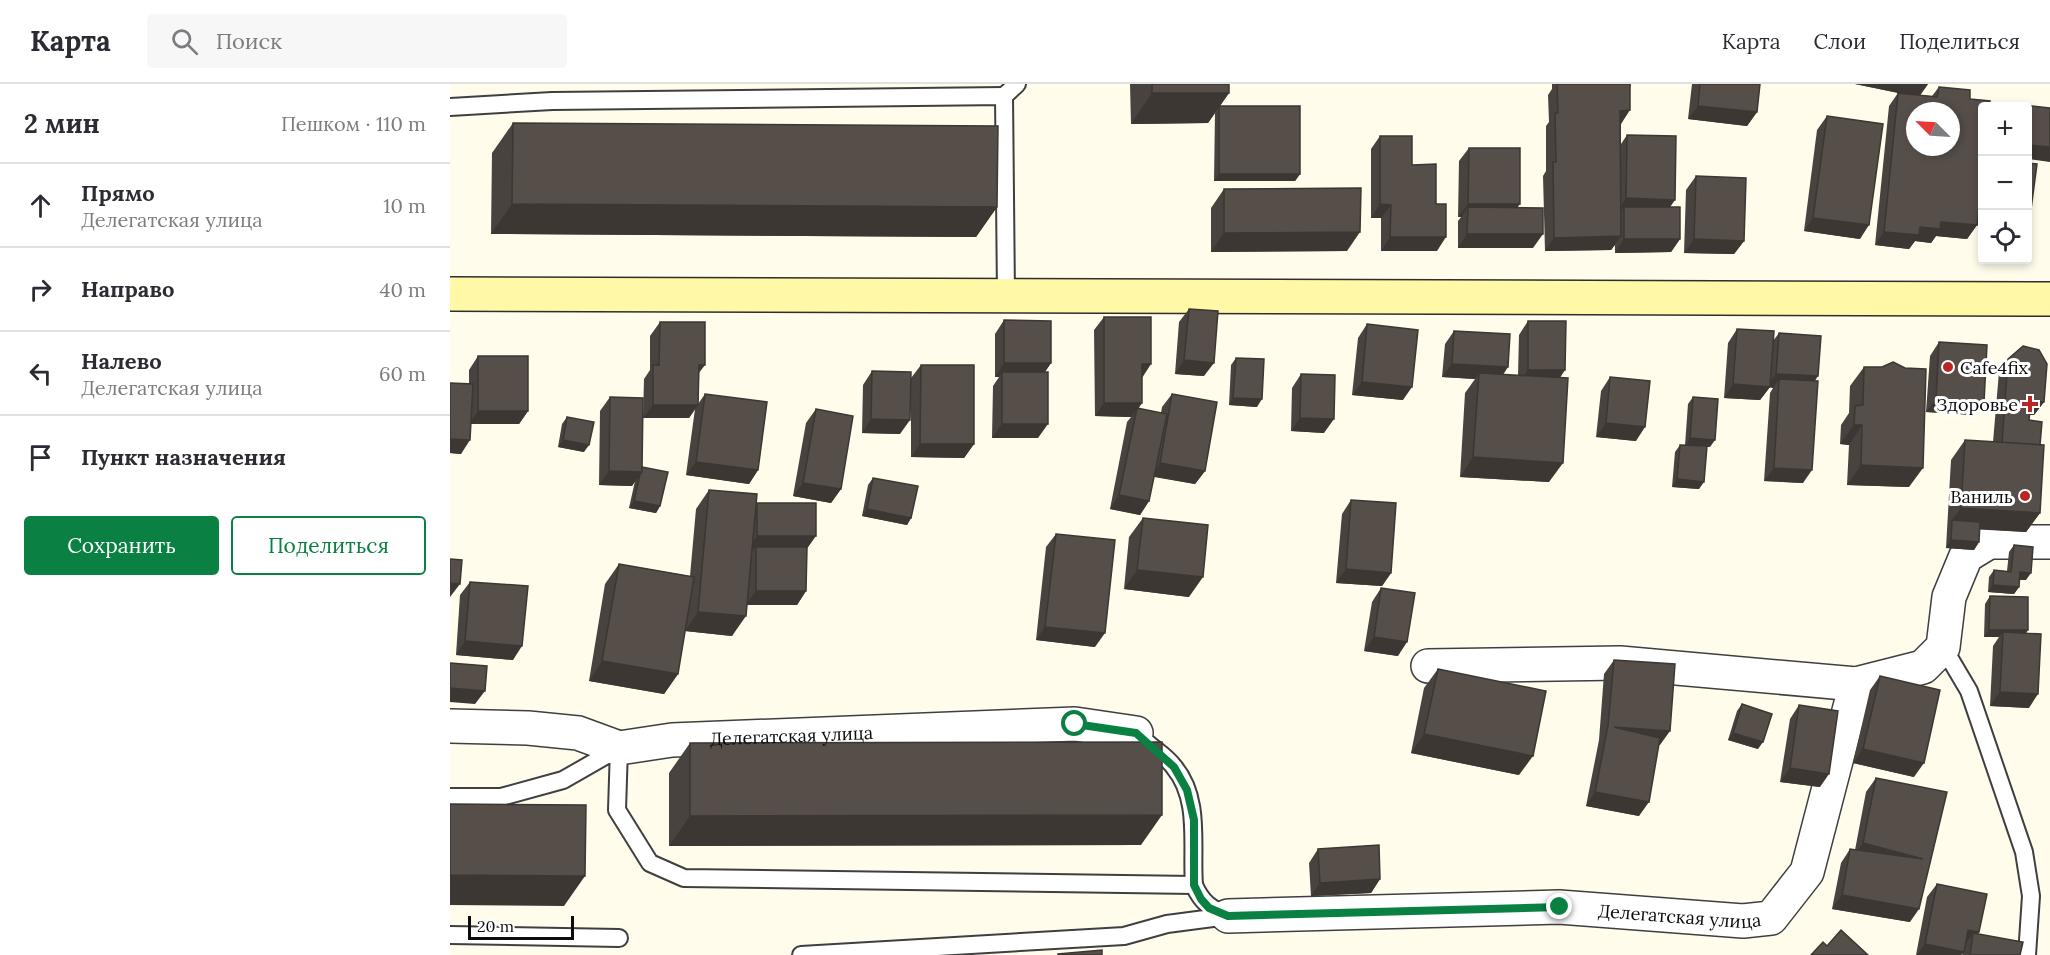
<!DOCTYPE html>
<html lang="ru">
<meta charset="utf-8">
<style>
:root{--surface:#fff;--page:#f7f7f7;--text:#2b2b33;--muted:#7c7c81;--line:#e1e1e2;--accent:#0b8043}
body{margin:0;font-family:Lora,serif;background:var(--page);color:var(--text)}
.controls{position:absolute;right:18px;top:18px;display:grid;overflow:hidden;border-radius:6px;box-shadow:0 3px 9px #0003}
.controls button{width:54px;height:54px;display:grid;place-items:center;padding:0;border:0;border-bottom:2px solid var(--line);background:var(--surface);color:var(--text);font:30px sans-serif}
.compass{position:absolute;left:1456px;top:18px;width:54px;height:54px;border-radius:50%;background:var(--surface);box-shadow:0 3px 9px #0003;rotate:294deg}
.scale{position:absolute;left:18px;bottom:15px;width:106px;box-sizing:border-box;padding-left:6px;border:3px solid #0c0c0c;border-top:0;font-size:16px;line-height:21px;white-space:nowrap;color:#0c0c0c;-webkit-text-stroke:4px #fff;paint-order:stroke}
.stop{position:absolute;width:18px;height:18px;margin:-14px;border:4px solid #0b8043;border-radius:50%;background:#fff}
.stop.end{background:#0b8043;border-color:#fff;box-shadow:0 2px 6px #0008}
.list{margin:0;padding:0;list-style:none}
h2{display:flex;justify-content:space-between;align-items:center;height:78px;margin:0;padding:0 24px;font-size:26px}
h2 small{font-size:20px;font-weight:400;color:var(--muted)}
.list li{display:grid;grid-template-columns:39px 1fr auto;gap:18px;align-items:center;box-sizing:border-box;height:84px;padding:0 24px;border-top:2px solid var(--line)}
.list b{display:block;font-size:22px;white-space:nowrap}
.list p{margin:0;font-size:20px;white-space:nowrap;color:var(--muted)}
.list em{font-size:20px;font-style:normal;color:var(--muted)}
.actions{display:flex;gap:12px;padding:18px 24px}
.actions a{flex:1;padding:14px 0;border:2px solid var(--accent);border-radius:6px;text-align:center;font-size:21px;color:var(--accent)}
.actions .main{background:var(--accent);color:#fff}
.icon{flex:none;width:33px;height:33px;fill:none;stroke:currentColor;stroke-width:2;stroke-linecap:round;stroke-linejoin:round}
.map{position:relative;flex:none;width:1600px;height:871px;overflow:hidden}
header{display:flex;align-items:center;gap:36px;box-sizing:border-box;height:84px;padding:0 30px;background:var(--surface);border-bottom:2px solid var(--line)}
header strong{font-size:28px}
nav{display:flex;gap:33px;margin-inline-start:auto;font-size:21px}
.search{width:420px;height:54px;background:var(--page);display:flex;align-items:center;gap:15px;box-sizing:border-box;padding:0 21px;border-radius:6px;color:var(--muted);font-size:22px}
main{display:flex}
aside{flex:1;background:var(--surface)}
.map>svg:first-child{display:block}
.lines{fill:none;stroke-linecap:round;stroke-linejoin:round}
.lane-casing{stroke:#3f3f3f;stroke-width:20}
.street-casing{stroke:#3f3f3f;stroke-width:36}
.secondary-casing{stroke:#2e2e2e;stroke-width:36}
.lane{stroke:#fff;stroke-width:16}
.street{stroke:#fff;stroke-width:33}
.secondary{stroke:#fef8a7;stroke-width:33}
.wall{fill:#49433f}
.shaded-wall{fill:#3c3733}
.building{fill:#554e49;stroke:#3c3733;stroke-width:1.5;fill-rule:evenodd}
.route{stroke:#0b8043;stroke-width:8}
.poi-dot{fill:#ba2626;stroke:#fff;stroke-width:2}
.labels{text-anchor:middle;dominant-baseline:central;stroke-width:6;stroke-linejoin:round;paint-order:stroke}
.poi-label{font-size:18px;fill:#0c0c0c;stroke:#fff;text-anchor:end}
.street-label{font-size:18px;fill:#0c0c0c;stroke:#fff}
</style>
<header>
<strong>Карта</strong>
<div class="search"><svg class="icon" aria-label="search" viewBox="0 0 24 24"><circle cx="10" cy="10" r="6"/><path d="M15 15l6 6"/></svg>Поиск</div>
<nav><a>Карта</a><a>Слои</a><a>Поделиться</a></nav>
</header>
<main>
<aside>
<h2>2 мин<small>Пешком · 110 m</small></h2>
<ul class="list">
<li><svg class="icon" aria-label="ahead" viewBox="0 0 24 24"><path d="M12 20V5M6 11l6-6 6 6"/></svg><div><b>Прямо</b><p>Делегатская улица</p></div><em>10 m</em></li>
<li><svg class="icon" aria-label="right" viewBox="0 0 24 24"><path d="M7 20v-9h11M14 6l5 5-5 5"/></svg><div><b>Направо</b></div><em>40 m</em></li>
<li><svg class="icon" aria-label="left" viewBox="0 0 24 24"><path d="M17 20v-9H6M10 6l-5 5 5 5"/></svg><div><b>Налево</b><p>Делегатская улица</p></div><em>60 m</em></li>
<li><svg class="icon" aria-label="arrive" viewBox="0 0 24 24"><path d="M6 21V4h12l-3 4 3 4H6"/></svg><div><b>Пункт назначения</b></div></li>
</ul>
<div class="actions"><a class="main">Сохранить</a><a>Поделиться</a></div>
</aside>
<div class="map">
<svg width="1600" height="871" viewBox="0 0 1600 871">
<rect width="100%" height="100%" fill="#fffceb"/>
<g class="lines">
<g class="lane-casing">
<g id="lane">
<polyline points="554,12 567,0"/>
<polyline points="0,23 102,17 554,12 556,212"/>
<polyline points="1493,563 1519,607 1574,768 1581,812 1577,871"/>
<path d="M 0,713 L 51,713 L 113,696 L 169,664 L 167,726 L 200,779 L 234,794 L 744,801 C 741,762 751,715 724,683 C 717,673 705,666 696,658"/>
<polyline points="0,851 169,854"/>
<path d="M 351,871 L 674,852 L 717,840 L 778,832 C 760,824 752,819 744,801"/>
</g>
</g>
<g class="street-casing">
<g id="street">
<polyline points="978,582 1170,579 1406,600 1473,583 1493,563 1499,513 1516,472 1539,458 1600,458"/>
<path id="s1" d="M 0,642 L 78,644 L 128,649 L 169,664 L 222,656 L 625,640 L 686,649"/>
<path id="s2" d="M 778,832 L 1109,823 L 1293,837 L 1321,834 L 1357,788 L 1406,600"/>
</g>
</g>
<g class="secondary-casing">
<polyline id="secondary" points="0,210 1600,215"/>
</g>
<use href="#lane" class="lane"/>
<use href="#street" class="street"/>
<use href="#secondary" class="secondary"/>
</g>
<g class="wall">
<polygon points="680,0 779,0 779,9 758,39 681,40"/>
<polygon points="1102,0 1181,0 1171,40 1171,60 1177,51 1220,123 1230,155 1221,168 1165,169 1165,161 1161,166 1095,167 1093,92 1096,87 1096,42 1099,38 1098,11 1102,5"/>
<polygon points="1242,0 1310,0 1307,28 1297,42 1238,35"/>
<polygon points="1405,0 1478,0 1470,11 1482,12 1489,3 1520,15 1533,89 1533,142 1527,141 1517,155 1486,152 1481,159 1465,157 1459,165 1425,161 1439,22 1448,9"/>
<polygon points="769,22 850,90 845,97 764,97 765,29"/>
<polygon points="1377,32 1410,155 1354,147 1367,46"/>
<polygon points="63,39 547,123 526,153 41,150 42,69"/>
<polygon points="930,52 962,81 986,120 987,167 931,167 931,134 921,134 921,65"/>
<polygon points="1019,64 1067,123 1083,164 1008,164 1008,137 1011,133 1008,133 1009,77"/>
<polygon points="1246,92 1294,157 1284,170 1234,169 1236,106"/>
<polygon points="774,105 897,167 761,168 761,124"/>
<polygon points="739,225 754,292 725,290 729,238"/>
<polygon points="654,233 692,293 692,319 688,325 711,329 712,323 722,310 755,387 745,400 704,393 699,417 690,431 660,425 677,338 681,333 645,332 644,246"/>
<polygon points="554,236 601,279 595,288 588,354 542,354 543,302 549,293 545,293 545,250"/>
<polygon points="1078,237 1110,294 1099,398 1010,393 1015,309 1025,295 992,293 995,260 1004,247 1053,291 1068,292 1069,251"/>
<polygon points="210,238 249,290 248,320 255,310 308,386 299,400 236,391 245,325 239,334 193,334 194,295 200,286 200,252"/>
<polygon points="917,240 953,316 902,311 908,254"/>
<polygon points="1287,245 1323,257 1329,249 1365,297 1353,399 1314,397 1320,309 1323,304 1320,303 1310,316 1274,314 1278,259"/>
<polygon points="1489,258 1524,331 1476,328 1480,272"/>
<polygon points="28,272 78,327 69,340 21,340 11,370 0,369 0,299 19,300 19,286"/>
<polygon points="786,274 807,323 779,321 781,281"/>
<polygon points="1558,275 1594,318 1584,331 1580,331 1579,336 1590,361 1590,429 1576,448 1529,445 1529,458 1524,466 1496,464 1501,376 1515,356 1543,358 1549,288"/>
<polygon points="471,281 524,360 514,374 461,373 461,294"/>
<polygon points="1414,283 1459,403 1397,401 1399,361 1390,360 1391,341 1399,329 1400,302"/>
<polygon points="422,287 450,350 412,349 413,301"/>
<polygon points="851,290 874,349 841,347 842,304"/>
<polygon points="1160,293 1186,357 1146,353 1151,307"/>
<polygon points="160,313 210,422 206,429 179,424 185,397 182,402 149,401 150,327"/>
<polygon points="1243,313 1260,363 1257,363 1249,405 1222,403 1225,368 1230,361 1235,361 1238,320"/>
<polygon points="366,325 391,405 381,419 343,412 356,339"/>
<polygon points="117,333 134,368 108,363 112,340"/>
<polygon points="423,394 461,434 457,441 412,432 418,401"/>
<polygon points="259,406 306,420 357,466 356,507 347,521 297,521 282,552 235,547 228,590 214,610 139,597 155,500 169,480 240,492 246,425"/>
<polygon points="901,416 941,489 932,502 886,499 892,430"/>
<polygon points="693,434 739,513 674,505 679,453"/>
<polygon points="606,450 645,563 586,556 596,463"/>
<polygon points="1564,461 1576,496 1570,496 1569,503 1564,510 1538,508 1539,493 1544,486 1557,487 1559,468"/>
<polygon points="20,498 63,576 6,571 10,511"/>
<polygon points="931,504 948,572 914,567 922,518"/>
<polygon points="1540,512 1576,550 1579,624 1540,622 1543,562 1549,553 1534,553 1535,520"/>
<polygon points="1164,576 1210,661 1209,661 1189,732 1136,722 1149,656 1154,590"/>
<polygon points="988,585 1069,691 961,669 974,604"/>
<polygon points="1430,592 1464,693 1403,679 1420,606"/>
<polygon points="1292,620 1308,665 1278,656 1287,627"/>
<polygon points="1349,621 1370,703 1330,698 1340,635"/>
<polygon points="240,659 691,761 219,762 219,689"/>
<polygon points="1426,694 1460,838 1382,825 1391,779 1400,765 1405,766 1416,708"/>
<polygon points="868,765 930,795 921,809 861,812 859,779"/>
<polygon points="1487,800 1529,848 1528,850 1570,871 1512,871 1513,869 1511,871 1466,871 1477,813"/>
</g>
<g class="shaded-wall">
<polygon points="1405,0 1478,0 1469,13"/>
<polygon points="702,9 779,9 758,39 681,40"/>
<polygon points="1248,22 1307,28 1297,42 1238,35"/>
<polygon points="1180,26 1171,40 1170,27"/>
<polygon points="1578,61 1600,63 1600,78 1578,75"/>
<polygon points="769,90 850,90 845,97 764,97"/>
<polygon points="1176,114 1225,116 1216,129 1174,123 1171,128 1167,128"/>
<polygon points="62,120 547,123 526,153 41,150"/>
<polygon points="930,120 941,121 931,134 921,134"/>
<polygon points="1018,120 1070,120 1060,134 1018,123 1011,133 1008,133"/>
<polygon points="1363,134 1419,141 1410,155 1354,147"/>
<polygon points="1531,134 1533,134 1533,142 1526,141"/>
<polygon points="1491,138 1527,141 1517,155 1486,152 1481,159 1465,157 1459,165 1425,161 1434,148 1470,143"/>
<polygon points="910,148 897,167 761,168 774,149"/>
<polygon points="1017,150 1093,150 1083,164 1008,164"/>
<polygon points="1171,152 1161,166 1095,167 1104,154"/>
<polygon points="940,153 996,153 987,167 931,167"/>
<polygon points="1174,155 1230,155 1221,168 1165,169"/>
<polygon points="1244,155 1294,157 1284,170 1234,169"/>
<polygon points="734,276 764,279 754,292 725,290"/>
<polygon points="554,279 601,279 591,293 552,288 549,293 545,293"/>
<polygon points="692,280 701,280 692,294"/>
<polygon points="1002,280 1058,283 1049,297 1029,289 1025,295 992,293"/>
<polygon points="249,281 255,281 245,294"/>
<polygon points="1078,286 1115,286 1106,300 1068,300"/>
<polygon points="1326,290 1368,292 1359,306 1329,295 1323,304 1320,303 1310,316 1274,314 1283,300 1317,303"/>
<polygon points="912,298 962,303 953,316 902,311"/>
<polygon points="783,314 812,315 807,323 779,321"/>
<polygon points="1486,315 1534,318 1524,331 1476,328"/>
<polygon points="1581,317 1594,318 1584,331 1571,331"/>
<polygon points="654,319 692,319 681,333 645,332"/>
<polygon points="203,321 248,321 239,334 193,334"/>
<polygon points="28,327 78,327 69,340 19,340"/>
<polygon points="850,334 884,335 874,349 841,347"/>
<polygon points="421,335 460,336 450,350 412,349"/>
<polygon points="1156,339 1195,343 1186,357 1146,353"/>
<polygon points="552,340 598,340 588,354 542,354"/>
<polygon points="1404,341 1412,341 1399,361 1390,360"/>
<polygon points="1240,354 1265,356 1260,363 1235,362"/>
<polygon points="0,355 20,356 11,370 0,369"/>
<polygon points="113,356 139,361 134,368 108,363"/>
<polygon points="470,360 524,360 514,374 461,373"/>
<polygon points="1023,373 1113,379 1099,398 1010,393"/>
<polygon points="246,378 308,386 299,400 236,391"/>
<polygon points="710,379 755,387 745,400 701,392"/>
<polygon points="1411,381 1473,384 1459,403 1397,401"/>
<polygon points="1324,384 1362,386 1353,399 1314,397"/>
<polygon points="159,387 192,388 182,402 149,401"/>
<polygon points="1227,395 1254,398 1249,405 1222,403"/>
<polygon points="353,399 391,405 381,419 343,412"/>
<polygon points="669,411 699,417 690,431 660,425"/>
<polygon points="184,417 210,422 206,429 179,424"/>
<polygon points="1511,424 1590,429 1576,448 1502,444 1502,436 1497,443"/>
<polygon points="417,425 461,434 457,441 412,432"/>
<polygon points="307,452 366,452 356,466 306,463 303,466 297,466"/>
<polygon points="1501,456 1529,458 1524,466 1496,464"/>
<polygon points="896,485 941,489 932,502 886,499"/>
<polygon points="687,486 753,493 739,513 674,505"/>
<polygon points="1570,488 1581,489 1576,496 1565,495"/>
<polygon points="0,499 10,500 0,513"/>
<polygon points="1543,501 1569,503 1564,510 1538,508"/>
<polygon points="306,507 356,507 347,521 296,521"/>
<polygon points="248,528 296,532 282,552 235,547"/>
<polygon points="595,543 655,549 645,563 586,556"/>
<polygon points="1539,546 1578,546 1573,554 1553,548 1549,553 1534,553"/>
<polygon points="924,553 957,558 948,572 914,567"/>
<polygon points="15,557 72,562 63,576 6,571"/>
<polygon points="152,577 228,590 214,610 139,597"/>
<polygon points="0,604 35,607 25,620 0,618"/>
<polygon points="1550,608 1588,610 1579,624 1540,622"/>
<polygon points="1164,643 1220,647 1210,661 1156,657"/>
<polygon points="1283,649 1313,658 1308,665 1278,656"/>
<polygon points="974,650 1083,672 1069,691 961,669"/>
<polygon points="1413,665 1474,679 1464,693 1403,679"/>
<polygon points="1340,684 1379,690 1370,703 1330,698"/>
<polygon points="1145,708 1199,718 1189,732 1136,722"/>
<polygon points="712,731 691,761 219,762 240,732"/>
<polygon points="1413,759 1473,775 1404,772"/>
<polygon points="0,791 135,792 114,822 0,821"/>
<polygon points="930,795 921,809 861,812 870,799"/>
<polygon points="1392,811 1469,825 1460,838 1382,825"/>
<polygon points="1518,846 1529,848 1522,859 1523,849 1515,861"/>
<polygon points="1475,860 1514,868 1511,871 1467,871"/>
</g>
<g class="building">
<rect x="702" y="0" width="77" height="9"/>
<polygon points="1107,0 1180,0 1180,26 1170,27 1171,152 1104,154 1103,78 1106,78 1105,29 1108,29"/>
<polygon points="1250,0 1310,0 1307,28 1248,22"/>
<path d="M 1489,3 L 1520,6 L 1520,15 L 1540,17 L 1539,22 L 1533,22 L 1533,87 L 1527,141 L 1491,138 L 1490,145 L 1470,143 L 1469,151 L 1434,148 L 1448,9 L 1487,13 ZM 1465,27 L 1501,27 L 1501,63 L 1465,63 Z"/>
<polygon points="1555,19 1600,24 1600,63 1578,61 1578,22 1554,22"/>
<rect x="769" y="22" width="81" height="68"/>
<polygon points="1377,32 1433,40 1419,141 1363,134"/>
<polygon points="63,39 548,42 547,123 62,120"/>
<polygon points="1177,51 1226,52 1225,116 1176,114"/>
<polygon points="930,52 962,52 962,81 986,80 986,120 996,120 996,153 940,153 941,121 930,120"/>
<polygon points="1019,64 1070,64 1070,120 1018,120"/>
<polygon points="1578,79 1587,80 1579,140 1578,140"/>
<polygon points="1246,92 1296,94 1294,157 1244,155"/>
<polygon points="911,104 910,148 774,149 774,105"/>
<polygon points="1018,123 1093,124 1093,150 1017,150"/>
<rect x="1174" y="123" width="56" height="32"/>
<polygon points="739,225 768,227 764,279 734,276"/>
<polygon points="654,233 701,233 701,280 692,280 692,319 654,319"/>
<polygon points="554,236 601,237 601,279 554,279"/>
<polygon points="1078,237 1116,237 1115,286 1078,286"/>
<polygon points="210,238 255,238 255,281 249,281 248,321 203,321 203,281 209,281"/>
<polygon points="917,240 968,246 962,303 912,298"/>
<polygon points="1287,245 1324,247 1320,303 1283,300"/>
<polygon points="1004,247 1060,250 1058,283 1002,280"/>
<polygon points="1329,249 1371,252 1368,292 1326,290"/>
<polygon points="1489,258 1537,261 1534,318 1486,315"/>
<polygon points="1573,262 1589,266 1597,280 1594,318 1581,317 1579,336 1592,338 1590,361 1552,359 1558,275"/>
<rect x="28" y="272" width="50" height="55"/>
<polygon points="786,274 814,275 812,315 783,314"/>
<polygon points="1443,278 1455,284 1476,285 1473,384 1411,381 1412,341 1404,341 1405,322 1413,321 1414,283 1432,283"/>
<polygon points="471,281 524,281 524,360 470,360"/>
<polygon points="422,287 461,288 460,336 421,335"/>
<rect x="552" y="288" width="46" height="52"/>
<polygon points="1029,289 1118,294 1113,379 1023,373"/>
<polygon points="851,290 885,291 884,335 850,334"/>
<polygon points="1160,293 1200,297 1195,343 1156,339"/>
<polygon points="1329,295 1368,297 1362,386 1324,384"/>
<polygon points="0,299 23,300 20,356 0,355"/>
<polygon points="255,310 317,318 308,386 246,378"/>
<polygon points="722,310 767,318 755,387 710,379"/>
<polygon points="160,313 193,314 192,388 159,387"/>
<polygon points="1243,313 1268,315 1265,356 1240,354"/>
<polygon points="687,324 717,330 699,417 669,411"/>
<polygon points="366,325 403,332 391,405 353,399"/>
<polygon points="117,333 144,338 139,361 113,356"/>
<polygon points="1515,356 1594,361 1590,429 1511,424"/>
<polygon points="1230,361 1257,362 1254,398 1227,395"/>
<polygon points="192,383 218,388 210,422 184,417 190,390 192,388"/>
<polygon points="423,394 468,402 461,434 417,425"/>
<polygon points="259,406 307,410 296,532 248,528"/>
<polygon points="901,416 946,419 941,489 896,485"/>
<rect x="307" y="419" width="59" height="33"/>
<polygon points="693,434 758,441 753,493 687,486"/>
<polygon points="1502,436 1530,438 1529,458 1501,456"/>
<polygon points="606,450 665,456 655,549 595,543"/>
<polygon points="1564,461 1583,463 1581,489 1570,488 1569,503 1543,501 1544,486 1561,488"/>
<polygon points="306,463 357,463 356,507 306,507"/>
<polygon points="0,475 12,476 10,500 0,499"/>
<polygon points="169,480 244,493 228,590 152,577"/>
<polygon points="20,498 78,502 72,562 15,557"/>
<polygon points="931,504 965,509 957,558 924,553"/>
<polygon points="1540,512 1578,513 1578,546 1539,546"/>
<polygon points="1553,548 1591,550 1588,610 1550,608"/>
<polygon points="1164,576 1225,580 1220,647 1164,643 1210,654 1199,718 1145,708 1158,642"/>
<polygon points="0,579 37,582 35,607 0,604"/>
<polygon points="988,585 1096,607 1083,672 974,650"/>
<polygon points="1430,592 1490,606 1474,679 1413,665"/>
<polygon points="1292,620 1322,630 1313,658 1283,649"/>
<polygon points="1349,621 1388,627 1379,690 1340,684"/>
<polygon points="712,658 712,731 240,732 240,659"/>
<polygon points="1426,694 1497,708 1469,825 1392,811 1400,765 1473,775 1413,759"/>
<polygon points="0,720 136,721 135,792 0,791"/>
<polygon points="929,761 930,795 870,799 868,765"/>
<polygon points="1487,800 1537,810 1529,848 1518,846 1514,868 1475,860"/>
<polygon points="1391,846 1418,871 1361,871 1373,858 1377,862"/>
<polygon points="1523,849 1573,858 1570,871 1520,871"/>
<polygon points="652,866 652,871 608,871 608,870"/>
</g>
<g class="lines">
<polyline class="route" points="625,640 686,649 724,683 737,706 744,736 744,801 751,815 759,824 778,832 1110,823"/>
</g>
<g class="poi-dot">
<circle cx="1498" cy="283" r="6"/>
<path d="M1577 311h6v6h6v6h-6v6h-6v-6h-6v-6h6z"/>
<circle cx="1575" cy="412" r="6"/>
</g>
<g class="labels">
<g class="poi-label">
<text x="1510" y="283" text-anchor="start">Cafe4fix</text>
<text x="1568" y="320">Здоровье</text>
<text x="1563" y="412">Ваниль</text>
</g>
<g class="street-label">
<text stroke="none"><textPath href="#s1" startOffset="345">Делегатская улица</textPath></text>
<text stroke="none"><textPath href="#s2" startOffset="452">Делегатская улица</textPath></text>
</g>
</g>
</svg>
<div class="controls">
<button>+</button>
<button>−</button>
<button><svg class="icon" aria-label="locate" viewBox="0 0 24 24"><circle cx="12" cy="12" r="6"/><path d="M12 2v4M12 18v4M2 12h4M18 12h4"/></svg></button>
</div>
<svg class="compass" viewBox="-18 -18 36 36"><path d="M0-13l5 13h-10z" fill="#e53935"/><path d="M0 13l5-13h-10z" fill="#7c7c81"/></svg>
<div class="scale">20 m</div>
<div class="stop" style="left:625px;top:640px"></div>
<div class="stop end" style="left:1110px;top:823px"></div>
</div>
</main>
